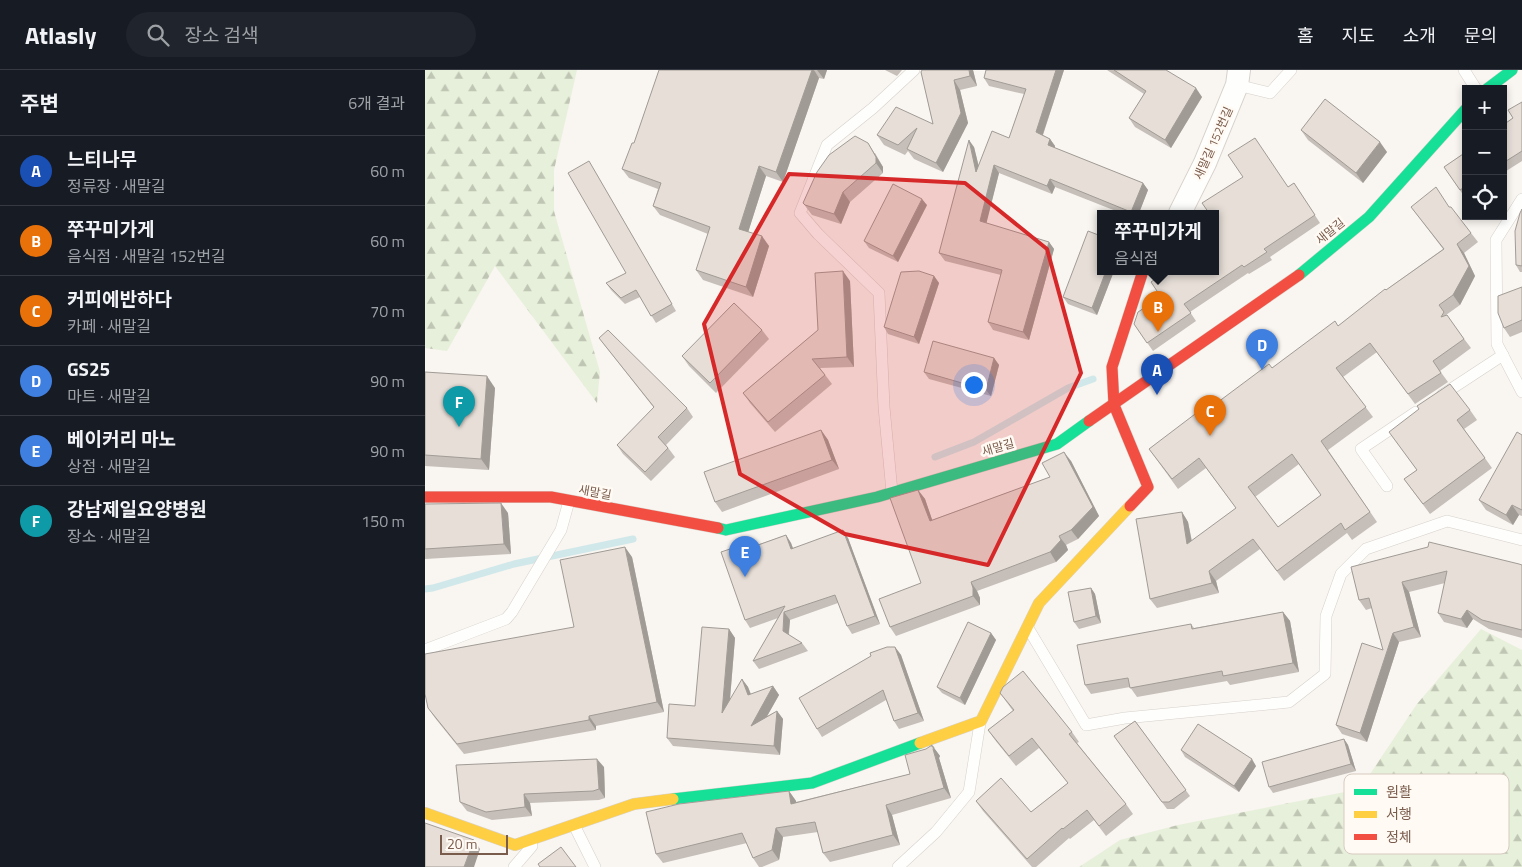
<!DOCTYPE html>
<html lang="ko">
<meta charset="utf-8">
<style>
:root{--surface:#171b24;--page:#20242c;--text:#f1f3f6;--muted:#9ea1a6;--line:#363941;--accent:#7c3aed}
body{margin:0;font-family:"Titillium Web","Noto Sans KR",sans-serif;background:var(--page);color:var(--text)}
.controls{position:absolute;right:15px;top:15px;display:grid;overflow:hidden;border-radius:0px;box-shadow:0 2px 8px #0003}
.controls button{width:45px;height:45px;display:grid;place-items:center;padding:0;border:0;border-bottom:1px solid var(--line);background:var(--surface);color:var(--text);font:25px sans-serif}
.scale{position:absolute;left:15px;bottom:12px;width:68px;box-sizing:border-box;padding-left:5px;border:2px solid #7a5c4d;border-top:0;font-size:14px;line-height:18px;white-space:nowrap;color:#7a5c4d;-webkit-text-stroke:4px #fffaf3;paint-order:stroke}
.you{position:absolute;left:548px;top:314px;width:18px;height:18px;margin:-12px;border:4px solid #fff;border-radius:50%;background:#1a73e8;box-shadow:0 0 0 8px #1a73e833}
.badge{display:grid;place-items:center;width:32px;height:32px;border-radius:50%;background:var(--accent);color:#fff;font-size:16px;font-weight:700}
.pin{position:absolute;translate:-50% -41px;filter:drop-shadow(0 1px 2px #0008)}
.pin::after{content:'';position:absolute;top:26px;width:18px;height:15px;background:inherit;clip-path:polygon(0 0,100% 0,50% 100%)}
.popup{position:absolute;left:672px;top:140px;width:122px;height:65px;box-sizing:border-box;display:grid;place-content:center;border-radius:0px;background:var(--surface);filter:drop-shadow(0 1px 4px #0005);font-size:16px;white-space:nowrap;color:var(--muted)}
.popup b{font-size:19px;color:var(--text)}
.popup::after{content:'';position:absolute;left:50%;top:100%;margin-left:-10px;border:10px solid transparent;border-top-color:var(--surface)}
.list{margin:0;padding:0;list-style:none}
h2{display:flex;justify-content:space-between;align-items:center;height:65px;margin:0;padding:0 20px;font-size:21px}
h2 small{font-size:16px;font-weight:400;color:var(--muted)}
.list li{display:grid;grid-template-columns:32px 1fr auto;gap:15px;align-items:center;box-sizing:border-box;height:70px;padding:0 20px;border-top:1px solid var(--line)}
.list b{display:block;font-size:19px;white-space:nowrap}
.list p{margin:0;font-size:16px;white-space:nowrap;color:var(--muted)}
.list em{font-size:16px;font-style:normal;color:var(--muted)}
.icon{flex:none;width:28px;height:28px;fill:none;stroke:currentColor;stroke-width:2;stroke-linecap:round;stroke-linejoin:round}
.map{position:relative;flex:none;width:1097px;height:797px;overflow:hidden}
header{display:flex;align-items:center;gap:30px;box-sizing:border-box;height:70px;padding:0 25px;background:var(--surface);border-bottom:1px solid var(--line)}
header strong{font-size:24px}
nav{display:flex;gap:28px;margin-inline-start:auto;font-size:18px}
.search{width:350px;height:45px;background:var(--page);display:flex;align-items:center;gap:12px;box-sizing:border-box;padding:0 18px;border-radius:28px;color:var(--muted);font-size:19px}
main{display:flex}
aside{flex:1;background:var(--surface)}
.map>svg:first-child{display:block}
.forest{fill:url(#forest-firs)}
.lines{fill:none;stroke-linecap:round;stroke-linejoin:round}
.stream{stroke:#d0e8ea;stroke-width:7}
.lane-casing{stroke:#d7d1cb;stroke-width:12}
.street-casing{stroke:#d7d1cb;stroke-width:24}
.fast-casing{stroke:#d9d2cb;stroke-width:12}
.slow-casing{stroke:#d9d2cb;stroke-width:12}
.jam-casing{stroke:#d9d2cb;stroke-width:12}
.lane{stroke:#fefefd;stroke-width:11}
.street{stroke:#fefefd;stroke-width:22}
.fast{stroke:#16e098;stroke-width:11}
.slow{stroke:#ffcf43;stroke-width:11}
.jam{stroke:#f24e42;stroke-width:11}
.wall{fill:#c6bfb9;fill-rule:evenodd}
.shaded-wall{fill:#a19b96}
.building{fill:#e6ded7;stroke:#a19b96;fill-rule:evenodd}
.marked{fill:#d62828;fill-opacity:0.2;stroke:#d62828;stroke-width:4;stroke-linejoin:round}
.labels{text-anchor:middle;dominant-baseline:central;stroke-width:5;stroke-linejoin:round;paint-order:stroke}
.street-label{font-size:12px;fill:#7a5c4d;stroke:#fffaf3}
.key{fill:#fffaf3;stroke:#d7cbc1;stroke-width:1}
.key-label{font-size:14px;fill:#7a5c4d}
</style>
<header>
<strong>Atlasly</strong>
<div class="search"><svg class="icon" aria-label="search" viewBox="0 0 24 24"><circle cx="10" cy="10" r="6"/><path d="M15 15l6 6"/></svg>장소 검색</div>
<nav><a>홈</a><a>지도</a><a>소개</a><a>문의</a></nav>
</header>
<main>
<aside>
<h2>주변<small>6개 결과</small></h2>
<ul class="list">
<li><span class="badge" style="background:#1a4fb4">A</span><div><b>느티나무</b><p>정류장 · 새말길</p></div><em>60 m</em></li>
<li><span class="badge" style="background:#e8710a">B</span><div><b>쭈꾸미가게</b><p>음식점 · 새말길 152번길</p></div><em>60 m</em></li>
<li><span class="badge" style="background:#e8710a">C</span><div><b>커피에반하다</b><p>카페 · 새말길</p></div><em>70 m</em></li>
<li><span class="badge" style="background:#3f7fe0">D</span><div><b>GS25</b><p>마트 · 새말길</p></div><em>90 m</em></li>
<li><span class="badge" style="background:#3f7fe0">E</span><div><b>베이커리 마노</b><p>상점 · 새말길</p></div><em>90 m</em></li>
<li><span class="badge" style="background:#0f9aa8">F</span><div><b>강남제일요양병원</b><p>장소 · 새말길</p></div><em>150 m</em></li>
</ul>
</aside>
<div class="map">
<svg width="1097" height="797" viewBox="0 0 1097 797">
<defs>
<pattern id="forest-firs" width="22" height="20" patternUnits="userSpaceOnUse" patternTransform="scale(1.25)"><rect width="22" height="20" fill="#e7f0db"/><path d="M5 1l3.5 6h-7zM16 11l3.5 6h-7z" fill="#c0c6b4"/></pattern>
</defs>
<rect width="100%" height="100%" fill="#f9f5f0"/>
<g class="forest">
<polygon points="0,0 152,0 129,100 129,141 175,302 172,333 70,196 22,281 0,278"/>
<polygon points="1056,559 1097,580 1097,797 654,797 695,770 753,755 935,719 992,634"/>
</g>
<g class="lines">
<g class="stream">
<polyline points="510,387 549,372 643,318 668,309"/>
<polyline points="0,519 8,518 89,494 208,469"/>
</g>
<g class="lane-casing">
<g id="lane">
<polyline points="1039,0 1051,19"/>
<polyline points="812,15 845,23 866,0"/>
<polyline points="1097,129 1071,170 1072,274 1097,322"/>
<polyline points="1017,325 1078,285"/>
<polyline points="962,416 936,379 991,342"/>
<polyline points="467,422 459,337 454,223 393,164 375,143 402,75 448,38 489,0"/>
<polyline points="603,558 661,655 700,648 864,632 900,604 901,546 916,504 941,479 1022,451 1097,470"/>
<polyline points="0,580 81,549 87,542 136,460 144,431"/>
<polyline points="149,755 170,797"/>
<polyline points="89,797 107,776"/>
<polyline points="473,797 511,762 544,722 555,653"/>
</g>
</g>
<g class="street-casing">
<polyline id="street" points="755,143 780,93 812,15 814,0"/>
</g>
<g class="fast-casing">
<g id="fast">
<polyline points="1062,19 1087,0"/>
<polyline points="874,205 944,147 1041,39"/>
<polyline points="293,458 301,460 452,427 632,374 664,351"/>
<polyline points="248,729 387,713 495,673"/>
</g>
</g>
<g class="slow-casing">
<g id="slow">
<polyline points="495,673 556,651 614,533 705,436"/>
<polyline points="0,743 90,775 209,734 248,729"/>
</g>
</g>
<g class="jam-casing">
<g id="jam">
<polyline points="664,351 874,205"/>
<polyline points="0,427 126,427 293,458"/>
<polyline points="705,436 723,417 689,335 687,297 718,201"/>
</g>
</g>
<use href="#lane" class="lane"/>
<use href="#street" class="street"/>
<use href="#fast" class="fast"/>
<use href="#slow" class="slow"/>
<use href="#jam" class="jam"/>
</g>
<g class="wall">
<polygon points="234,0 402,0 399,9 394,8 358,112 341,106 323,162 344,176 328,227 278,210 271,200 283,164 235,145 228,136 233,119 204,108 197,99 209,73"/>
<polygon points="460,0 477,0 472,6"/>
<polygon points="548,0 552,16 535,20 543,53 518,102 489,89 483,81 480,85 459,75 452,65 508,54 496,2"/>
<polygon points="561,0 639,0 618,65 625,69 630,76 630,78 718,113 723,120 714,143 696,143 630,117 627,124 574,103 561,153 624,172 629,179 604,270 568,260 563,252 576,205 520,191 514,183 549,77 554,97 584,68 599,24 564,16 559,8"/>
<polygon points="682,0 741,0 777,27 746,78 710,57 704,48 719,24"/>
<polygon points="1097,32 1097,91 1078,103 1078,55 1088,48"/>
<polygon points="876,60 962,82 938,113 883,70"/>
<polygon points="1041,82 1041,125 1039,126 1019,97"/>
<polygon points="450,83 458,97 458,103 425,132 416,154 387,145 378,133"/>
<polygon points="168,98 251,241 231,253 215,227 200,234 186,220 181,213 201,203"/>
<polygon points="869,113 895,153 845,187 847,190 824,204 823,203 765,242 771,251 728,281 709,254 736,227 790,201 863,117"/>
<polygon points="502,135 473,192 444,178 439,171"/>
<path d="M 986,137 L 1024,137 L 1046,163 L 1053,172 L 1039,183 L 1050,206 L 1035,235 L 1021,245 L 1046,278 L 1015,301 L 1023,312 L 990,334 L 952,282 L 918,307 L 948,347 L 903,380 L 952,452 L 927,470 L 922,463 L 859,511 L 835,479 L 791,511 L 794,523 L 732,538 L 725,529 L 757,442 L 763,452 L 767,471 L 811,438 L 781,398 L 753,419 L 724,379 L 847,298 L 913,256 L 961,220 L 1018,179 ZM 874,394 L 896,425 L 853,457 L 830,427 Z"/>
<polygon points="1097,139 1097,202 1095,202 1091,195"/>
<polygon points="676,201 689,201 672,245 643,234 638,227"/>
<polygon points="509,206 514,213 494,274 463,264 459,257"/>
<polygon points="425,211 429,297 395,298 407,314 350,362 325,333 318,323 393,260"/>
<polygon points="1097,217 1097,262 1085,267 1079,258"/>
<polygon points="337,260 344,269 291,323 264,296 257,286"/>
<polygon points="174,268 262,338 268,347 241,375 250,387 226,411 198,384 192,375 229,338"/>
<polygon points="569,288 574,295 566,326 504,309 499,302"/>
<polygon points="0,302 70,318 64,400 0,396"/>
<polygon points="1045,340 1052,350 1039,359 1067,398 1005,444 979,409 992,400 971,371"/>
<polygon points="396,360 403,370 414,399 297,442 290,432"/>
<polygon points="1097,365 1097,446 1094,445 1088,455 1061,440 1054,430"/>
<polygon points="646,391 674,446 653,469 641,475 643,480 631,492 552,521 555,528 555,535 471,566 465,557 496,513 493,420 500,429 507,450 625,407"/>
<polygon points="0,434 83,443 86,484 0,489"/>
<polygon points="361,465 366,473 368,478 423,468 455,554 427,564 422,556 413,533 365,550 364,565 377,573 383,581 334,599 328,591 353,548 325,558 320,550 323,478"/>
<polygon points="207,487 239,642 171,656 171,660 39,684 10,648 3,638 149,557"/>
<polygon points="1097,495 1097,568 1064,559 1048,549 1042,558 1019,552 1013,543 1020,513 984,522 996,567 974,572 942,672 917,664 911,655 958,580 947,538 941,540 934,530 926,497"/>
<polygon points="666,518 670,524 676,553 654,559 649,552"/>
<polygon points="858,542 865,551 874,602 805,615 802,611 712,627 705,617 666,624 660,615 766,554 769,558"/>
<polygon points="304,559 310,568 305,630 317,609 323,617 326,624 348,616 354,625 342,646 352,641 358,649 355,685 248,676 242,668 270,636"/>
<polygon points="566,563 571,570 540,635 517,623 512,617"/>
<polygon points="470,577 476,585 499,651 474,659 469,651 461,630 397,667 392,659"/>
<polygon points="575,623 647,662 654,672 652,673 701,734 708,744 681,766 669,750 645,769 644,768 611,797 607,797 558,741 551,731 606,742 643,713 614,678 591,696 570,670 563,660 588,641"/>
<polygon points="710,651 765,726 749,739 742,739 689,666"/>
<polygon points="919,669 923,675 931,701 848,723 844,717"/>
<polygon points="508,677 515,686 514,688 526,728 467,745 475,775 405,792 398,783 393,762 358,767 354,790 337,797 334,797 328,788 322,773 238,793 231,784 364,721 371,731 371,732 485,704"/>
<polygon points="756,680 831,696 814,722 760,687"/>
<polygon points="179,697 180,728 174,730 105,733 107,746 67,750 42,741 35,732"/>
</g>
<g class="shaded-wall">
<polygon points="387,0 389,0 394,8 358,112 351,102"/>
<polygon points="392,0 402,0 399,9"/>
<polygon points="544,0 548,0 552,16 545,6"/>
<polygon points="631,0 639,0 616,70 611,62"/>
<polygon points="529,10 535,20 543,53 518,102 511,93"/>
<polygon points="771,18 777,27 746,78 740,70"/>
<polygon points="625,69 630,76 628,82 623,75"/>
<polygon points="544,70 549,77 557,110 551,102"/>
<polygon points="955,72 962,82 938,113 931,103"/>
<polygon points="443,73 458,97 458,103 451,93"/>
<polygon points="569,95 574,103 560,159 555,151"/>
<polygon points="334,96 341,106 321,169 314,159"/>
<polygon points="625,109 630,117 627,124 622,116"/>
<polygon points="718,113 723,120 714,143 707,143 706,142"/>
<polygon points="418,122 425,132 416,154 409,144"/>
<polygon points="497,129 502,135 473,192 468,186"/>
<polygon points="337,166 344,176 328,227 321,217"/>
<polygon points="624,172 629,179 604,270 598,262"/>
<polygon points="1032,174 1039,183 1050,206 1035,235 1028,225"/>
<polygon points="418,201 425,211 429,297 422,287"/>
<polygon points="681,201 689,201 672,245 667,238"/>
<polygon points="509,206 514,213 494,274 489,267"/>
<polygon points="569,288 574,295 566,326 561,320"/>
<polygon points="62,306 70,318 64,400 56,389"/>
<polygon points="396,360 403,370 414,399 407,390"/>
<polygon points="639,382 646,391 674,446 653,469 646,460"/>
<polygon points="493,420 500,429 511,461 505,451"/>
<polygon points="76,433 83,443 86,484 79,474"/>
<polygon points="1087,435 1094,445 1088,455 1081,445"/>
<polygon points="757,442 763,452 769,484 762,474"/>
<polygon points="418,460 423,468 455,554 450,546"/>
<polygon points="361,465 366,473 371,487 366,479"/>
<polygon points="634,466 641,475 643,480 631,492 625,482"/>
<polygon points="200,477 207,487 239,642 232,632"/>
<polygon points="784,501 791,511 794,523 787,513"/>
<polygon points="546,512 552,521 555,528 555,535 548,526"/>
<polygon points="977,512 984,522 996,567 989,557"/>
<polygon points="666,518 670,524 676,553 671,546"/>
<polygon points="1042,540 1048,549 1042,558 1036,549"/>
<polygon points="359,542 365,550 363,569 358,561"/>
<polygon points="858,542 865,551 874,602 868,593"/>
<polygon points="304,559 310,568 303,652 297,643"/>
<polygon points="566,563 571,570 540,635 535,628"/>
<polygon points="968,563 974,572 942,672 935,663"/>
<polygon points="470,577 476,585 499,651 493,643"/>
<polygon points="317,609 323,617 329,633 323,625"/>
<polygon points="348,616 354,625 332,664 326,656"/>
<polygon points="352,641 358,649 355,685 349,676"/>
<polygon points="164,646 171,656 171,660 164,650"/>
<polygon points="919,669 923,675 931,701 926,694"/>
<polygon points="507,675 515,686 514,688 526,728 519,718"/>
<polygon points="172,689 179,697 180,728 174,719"/>
<polygon points="827,689 831,696 814,722 809,716"/>
<polygon points="364,721 371,731 373,743 366,734"/>
<polygon points="99,724 105,733 107,746 100,737"/>
<polygon points="461,735 467,745 475,775 468,765"/>
<polygon points="351,758 358,767 354,790 347,780"/>
<polygon points="49,770 55,779 49,797 39,797"/>
</g>
<g class="building">
<polygon points="234,0 387,0 351,102 334,96 314,159 337,166 321,217 271,200 285,157 228,136 236,113 197,99 207,73 209,73"/>
<polygon points="497,0 544,0 545,6 529,10 536,43 511,93 482,79 492,58 473,75 452,65 471,37 508,54 496,2"/>
<polygon points="561,0 631,0 611,62 625,69 623,75 718,113 706,142 625,109 622,116 569,95 555,151 624,172 598,262 563,252 577,200 514,183 544,70 551,102 567,61 584,68 601,19 559,8"/>
<polygon points="689,0 741,0 771,18 740,70 704,48 721,21"/>
<polygon points="900,29 955,72 931,103 876,60"/>
<polygon points="1097,32 1097,81 1078,93 1078,55 1088,48 1083,40"/>
<polygon points="430,66 443,73 451,87 451,93 418,122 409,144 380,135 378,133 392,102 404,85"/>
<polygon points="830,68 863,117 869,113 890,145 839,179 842,182 819,197 817,195 759,234 766,243 722,273 709,254 713,242 736,227 726,212 741,201 790,201 790,143 784,143 777,133 818,107 803,85"/>
<polygon points="1041,82 1041,116 1035,120 1019,97"/>
<polygon points="164,91 247,234 226,246 211,220 196,228 181,213 201,203 143,103"/>
<polygon points="468,114 497,129 468,186 439,171"/>
<path d="M 1011,117 L 1024,137 L 1026,137 L 1046,163 L 1032,174 L 1044,196 L 1028,225 L 1014,235 L 1019,242 L 1016,247 L 1022,245 L 1039,269 L 1008,291 L 1016,303 L 983,324 L 945,273 L 911,298 L 941,337 L 896,371 L 945,442 L 920,460 L 916,453 L 852,501 L 828,469 L 784,501 L 787,513 L 725,529 L 711,449 L 757,442 L 762,474 L 811,438 L 774,388 L 747,409 L 724,379 L 778,338 L 781,341 L 844,294 L 847,298 L 910,251 L 913,256 L 960,219 L 961,220 L 1019,179 L 986,137 ZM 867,384 L 896,425 L 853,457 L 823,417 Z"/>
<polygon points="1097,139 1097,196 1091,195 1090,161 1095,143"/>
<polygon points="663,161 676,166 676,201 681,201 667,238 638,227"/>
<polygon points="418,201 422,287 387,289 400,305 343,352 318,323 393,260 390,203"/>
<polygon points="494,201 509,206 489,267 459,257 476,202"/>
<polygon points="1097,217 1097,250 1079,258 1073,243 1073,226"/>
<polygon points="309,233 337,260 285,313 257,286"/>
<polygon points="183,260 262,338 233,367 243,378 220,402 192,375 229,337 174,268"/>
<polygon points="508,271 569,288 561,320 499,302"/>
<polygon points="0,302 62,306 56,389 0,385"/>
<polygon points="1025,314 1045,340 1032,350 1060,388 998,434 979,409 992,400 964,362 994,339 992,336"/>
<polygon points="396,360 407,390 290,432 279,402"/>
<polygon points="1092,362 1097,365 1097,440 1087,435 1081,445 1054,430"/>
<polygon points="639,382 668,437 646,460 634,466 636,470 625,482 546,512 548,518 548,526 465,557 454,529 496,513 465,428 493,420 505,451 625,407 617,393"/>
<polygon points="76,433 79,474 0,479 0,434"/>
<polygon points="418,460 450,546 422,556 410,525 359,542 358,561 377,573 328,591 360,536 320,550 296,482 320,474 322,479 361,465 366,479"/>
<polygon points="1004,472 1094,494 1097,495 1097,560 1057,550 1042,540 1036,549 1013,543 1022,501 977,512 989,557 968,563 935,663 911,655 937,573 958,580 944,528 934,530 926,497 1003,477"/>
<polygon points="200,477 232,632 164,646 164,650 32,674 3,638 0,624 0,584 149,557 135,490"/>
<polygon points="666,518 671,546 649,552 643,522"/>
<polygon points="858,542 868,593 798,606 797,601 705,618 703,608 660,615 652,575 766,554 767,559"/>
<polygon points="543,552 566,563 535,628 512,617"/>
<polygon points="277,557 304,559 297,643 317,609 323,625 348,616 326,656 352,641 349,676 242,668 244,634 270,636"/>
<polygon points="462,577 470,577 493,643 469,651 458,620 392,659 374,628 446,586 445,583"/>
<polygon points="598,601 647,662 644,664 701,734 674,756 662,740 638,759 637,758 602,789 551,731 576,708 606,742 643,713 607,668 584,686 563,660 589,640 575,623 578,617"/>
<polygon points="710,651 761,720 744,732 737,732 689,666"/>
<polygon points="773,654 827,689 809,716 756,680"/>
<polygon points="919,669 926,694 844,717 837,692"/>
<polygon points="507,675 507,677 509,677 508,679 519,718 461,735 468,765 398,783 390,752 351,758 347,780 328,788 317,763 231,784 221,742 254,734 364,721 366,734 485,704 480,685 501,679"/>
<polygon points="172,689 174,719 168,721 99,724 100,737 61,742 35,732 31,695"/>
<polygon points="0,753 49,770 39,797 0,797"/>
<polygon points="136,777 151,797 115,797 113,794"/>
</g>
<path class="marked" d="M 364,104 L 540,113 L 622,179 L 656,303 L 563,495 L 420,464 L 315,404 L 279,254 Z"/>
<g class="labels">
<g class="street-label">
<text transform="translate(788 73) rotate(-66)">새말길 152번길</text>
<text transform="translate(905 161) rotate(-39)">새말길</text>
<text transform="translate(573 377) rotate(-16)">새말길</text>
<text transform="translate(170 422) rotate(10)">새말길</text>
</g>
</g>
<rect x="919" y="704" width="165" height="80" rx="8" class="key"/>
<rect x="929" y="719" width="23" height="6" fill="#16e098"/>
<rect x="929" y="741" width="23" height="7" fill="#ffcf43"/>
<rect x="929" y="764" width="23" height="6" fill="#f24e42"/>
<g class="key-label">
<text x="961" y="727">원활</text>
<text x="961" y="749">서행</text>
<text x="961" y="772">정체</text>
</g>
</svg>
<div class="controls">
<button>+</button>
<button>−</button>
<button><svg class="icon" aria-label="locate" viewBox="0 0 24 24"><circle cx="12" cy="12" r="6"/><path d="M12 2v4M12 18v4M2 12h4M18 12h4"/></svg></button>
</div>
<div class="scale">20 m</div>
<div class="you"></div>
<div class="pin badge" style="left:732px;top:325px;background:#1a4fb4">A</div>
<div class="pin badge" style="left:733px;top:262px;background:#e8710a">B</div>
<div class="popup"><b>쭈꾸미가게</b>음식점</div>
<div class="pin badge" style="left:785px;top:366px;background:#e8710a">C</div>
<div class="pin badge" style="left:837px;top:300px;background:#3f7fe0">D</div>
<div class="pin badge" style="left:320px;top:507px;background:#3f7fe0">E</div>
<div class="pin badge" style="left:34px;top:357px;background:#0f9aa8">F</div>
</div>
</main>
